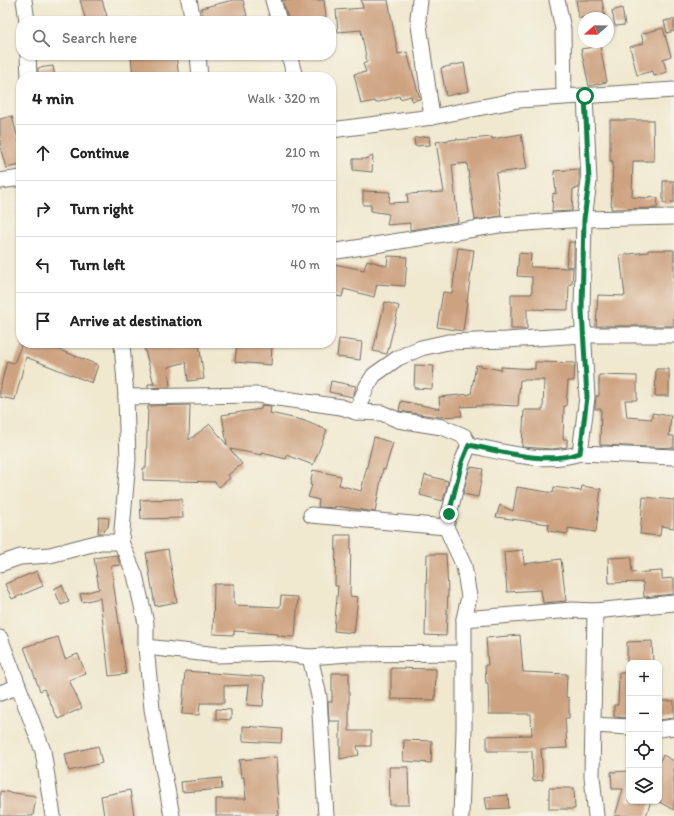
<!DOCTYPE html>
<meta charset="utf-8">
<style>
:root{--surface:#fff;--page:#f2f2f2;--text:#222;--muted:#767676;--line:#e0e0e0}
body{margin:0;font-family:Itim,sans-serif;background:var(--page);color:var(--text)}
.controls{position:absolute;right:12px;bottom:12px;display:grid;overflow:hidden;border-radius:8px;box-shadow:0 1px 3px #0004}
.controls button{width:36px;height:36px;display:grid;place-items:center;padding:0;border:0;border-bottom:1px solid var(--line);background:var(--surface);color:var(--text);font:20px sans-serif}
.compass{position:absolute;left:578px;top:12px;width:36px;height:36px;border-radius:50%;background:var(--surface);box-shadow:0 1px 3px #0004;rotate:250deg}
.stop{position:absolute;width:12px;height:12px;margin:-9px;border:3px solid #0b8043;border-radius:50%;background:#fff}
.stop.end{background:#0b8043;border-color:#fff;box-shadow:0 1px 4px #0008}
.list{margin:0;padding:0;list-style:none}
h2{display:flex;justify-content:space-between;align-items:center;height:52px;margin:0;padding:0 16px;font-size:17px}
h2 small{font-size:13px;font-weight:400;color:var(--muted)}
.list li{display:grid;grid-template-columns:26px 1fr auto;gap:12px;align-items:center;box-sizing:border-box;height:56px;padding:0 16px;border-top:1px solid var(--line)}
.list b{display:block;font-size:15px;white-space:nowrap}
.list em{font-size:13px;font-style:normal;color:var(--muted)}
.icon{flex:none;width:22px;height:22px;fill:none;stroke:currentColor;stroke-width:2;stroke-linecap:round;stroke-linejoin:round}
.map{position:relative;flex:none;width:674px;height:816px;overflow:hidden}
.search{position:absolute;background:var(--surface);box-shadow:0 1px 3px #0004;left:16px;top:16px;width:320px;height:44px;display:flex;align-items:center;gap:10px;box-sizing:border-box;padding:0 14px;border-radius:16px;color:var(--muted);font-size:15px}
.panel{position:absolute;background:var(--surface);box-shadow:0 1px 3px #0004;left:16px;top:72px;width:320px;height:276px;border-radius:16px}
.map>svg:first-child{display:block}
.building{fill:#cda280}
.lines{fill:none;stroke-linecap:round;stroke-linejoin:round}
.minor-casing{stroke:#706d64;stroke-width:17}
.minor{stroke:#fff;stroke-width:15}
.route{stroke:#0b8043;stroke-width:5}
</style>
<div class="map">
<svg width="674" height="816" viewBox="0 0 674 816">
<rect width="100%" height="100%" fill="#f7f3e8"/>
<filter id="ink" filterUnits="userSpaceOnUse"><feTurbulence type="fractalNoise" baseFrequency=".025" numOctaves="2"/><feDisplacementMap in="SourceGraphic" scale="8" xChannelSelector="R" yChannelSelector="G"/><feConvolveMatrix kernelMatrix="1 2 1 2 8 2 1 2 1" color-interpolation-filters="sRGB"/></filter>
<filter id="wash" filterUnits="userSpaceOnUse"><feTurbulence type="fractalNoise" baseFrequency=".012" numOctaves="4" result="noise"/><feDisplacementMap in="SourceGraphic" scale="16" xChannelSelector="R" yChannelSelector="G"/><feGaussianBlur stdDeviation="0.9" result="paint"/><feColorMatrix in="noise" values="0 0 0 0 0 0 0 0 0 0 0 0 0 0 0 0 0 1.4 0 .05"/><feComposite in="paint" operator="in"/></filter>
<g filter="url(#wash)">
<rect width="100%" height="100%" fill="#f0e8cf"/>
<g id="blocks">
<g class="building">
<polygon points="80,0 102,0 107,16 86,21"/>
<polygon points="233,0 243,0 247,16 227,21 204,21 201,8"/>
<polygon points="282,0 324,0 326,17 308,21 289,21"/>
<polygon points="361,0 388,0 398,54 407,52 420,99 412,101 411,96 400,99 399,96 376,103 375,101 361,104 354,74 366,72 363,64 367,62 361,30 338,32 336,10 363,8"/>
<polygon points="576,0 602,0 605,18 579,18"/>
<polygon points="622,8 625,25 615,26 612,11"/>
<polygon points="674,19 674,31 667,33 664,21"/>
<polygon points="663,28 671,56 663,59 667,72 654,76 653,71 637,75 630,47 644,43 641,34"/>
<polygon points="600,46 607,82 589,86 581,49"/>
<polygon points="131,55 176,55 179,77 133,77"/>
<polygon points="464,63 469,91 446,96 441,68"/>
<polygon points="53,66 55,77 38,77 38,68"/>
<polygon points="12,116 21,150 21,165 6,168 0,147 0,119"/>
<polygon points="610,120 653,120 654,161 633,161 632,197 649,198 649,196 658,198 657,208 611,209 613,161 610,161"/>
<polygon points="521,134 527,169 496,173 501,216 475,220 467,163 452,165 458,222 410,230 410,223 387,225 389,214 371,211 371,205 363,205 363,191 390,192 389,203 408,202 407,194 444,192 436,142 458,139 458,140 492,137 492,139"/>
<polygon points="429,136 430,145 415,146 414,138"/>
<polygon points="373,156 372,172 353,170 353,159 365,159"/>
<polygon points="579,169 579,188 573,189 572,211 552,212 553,193 556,194 554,171"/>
<polygon points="663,181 674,181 674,202 663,203"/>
<polygon points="569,242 574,242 574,267 566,266"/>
<polygon points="458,248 474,250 463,331 437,327 443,292 452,293"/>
<polygon points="648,250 674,250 674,326 596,326 598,295 625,296 620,255 648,252"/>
<polygon points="519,253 531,254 530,267 573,268 572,284 569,284 568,310 527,309 527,329 511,329 511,294 532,294 532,277 517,276"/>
<polygon points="388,256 407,257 405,286 377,284 374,297 344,289 342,297 331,295 331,278 334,264 364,270 367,260 387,266"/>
<polygon points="385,302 399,306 387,354 373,351"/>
<polygon points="339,339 362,342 360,360 337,357"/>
<polygon points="22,343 42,343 98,365 92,383 26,357 15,400 0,397 0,388 7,361 14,363"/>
<polygon points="143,343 199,343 204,379 188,381 186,362 168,367 170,387 148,388 148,384 154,384"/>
<polygon points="237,343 272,344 271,365 235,362"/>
<polygon points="535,362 575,363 574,381 568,381 566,406 564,406 563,439 567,439 567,447 552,449 522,447 524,410 543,410 544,380 520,380 518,406 496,405 460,407 462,416 439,417 399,411 401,401 440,409 439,397 471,394 476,365 501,370 501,367 535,369"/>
<polygon points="415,365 434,366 432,389 414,388"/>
<polygon points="656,369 669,369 669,396 655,396"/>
<polygon points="599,375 637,376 637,400 625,400 627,417 652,419 652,413 671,416 669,436 674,436 674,448 600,445 601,409 595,409 596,396 599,396"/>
<polygon points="331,381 356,386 353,397 329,392"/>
<polygon points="190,405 189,440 210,424 227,445 222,415 261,409 262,405 271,406 270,413 302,420 327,430 313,465 287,455 286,459 262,453 262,455 230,449 242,464 228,475 230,478 219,487 215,482 143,480 143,468 146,468 148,406"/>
<polygon points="374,437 393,443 385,470 383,469 375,512 335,506 335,508 318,507 319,500 308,497 312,485 310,485 313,470 341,476 339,485 361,491"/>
<polygon points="470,467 483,469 478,497 463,494"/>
<polygon points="425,475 448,481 443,501 420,495"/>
<polygon points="582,486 601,489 596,532 568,528 568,534 548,531 549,524 496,517 500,505 513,511 517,487 553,493 554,487 581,491"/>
<polygon points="643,497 674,500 674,528 661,526 660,536 640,534"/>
<polygon points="182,499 183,518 141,519 140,500"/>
<polygon points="99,517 109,518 108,527 102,533 98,533"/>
<polygon points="336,535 351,535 350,596 358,597 354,633 334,631 338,586 335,586"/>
<polygon points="168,549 177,602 155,606 146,553"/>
<polygon points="523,550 524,564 561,559 566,601 543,603 541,590 507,592 504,552"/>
<polygon points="427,554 446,554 448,592 446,636 425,635"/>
<polygon points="117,555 120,565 111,566 126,674 109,676 100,598 82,602 80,594 99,589 94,558"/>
<polygon points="631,557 632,573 662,571 662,579 674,578 674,594 644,597 643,582 609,583 608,558"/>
<polygon points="37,571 43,586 12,599 5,584"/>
<polygon points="214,584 234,584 234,605 280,607 281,596 298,597 295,637 278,636 278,634 234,631 234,635 213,634"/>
<polygon points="62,585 69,602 61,605 54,589"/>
<polygon points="520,635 523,672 567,674 566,697 569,698 569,718 565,718 567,748 541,749 543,780 533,781 532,751 487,751 487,736 532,735 531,714 489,714 488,683 486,683 485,665 488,665 486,638"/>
<polygon points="58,637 65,659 78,654 86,674 69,680 82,708 58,719 44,689 40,691 24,647"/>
<polygon points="652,641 653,663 627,663 627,642"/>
<polygon points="391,668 436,669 435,700 391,699"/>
<polygon points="185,671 265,677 263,706 247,705 249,685 224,686 224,703 200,703 199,715 182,714"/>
<polygon points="332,673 349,673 349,731 371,731 371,746 357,746 359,755 340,759 340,721 329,721 328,702 332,702"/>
<polygon points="619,673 629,673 629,718 614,717 614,705 618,705"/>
<polygon points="659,701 674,701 674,718 659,720"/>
<polygon points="216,709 231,710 231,720 216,719"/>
<polygon points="243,726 282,729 281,743 243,741"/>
<polygon points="404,740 432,741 431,763 403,761"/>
<polygon points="98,746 102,763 69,771 65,754"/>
<polygon points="663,755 674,761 674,810 659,802 659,762"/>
<polygon points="277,757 278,774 276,774 279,816 216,816 216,799 246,799 244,777 241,777 239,760"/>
<polygon points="389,767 408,767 409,805 390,805"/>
<polygon points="629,771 629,801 651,801 646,816 615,816 623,789 612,789 611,772"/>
<polygon points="221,778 222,789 182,792 181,782"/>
<polygon points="549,788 574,788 575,809 549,809"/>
<polygon points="130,790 134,816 104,816 101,796"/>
<polygon points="0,791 36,796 33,816 0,816"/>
<polygon points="508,795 509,808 487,809 485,797"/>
</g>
</g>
</g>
<g filter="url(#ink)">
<use href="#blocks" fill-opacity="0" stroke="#706d64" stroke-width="1"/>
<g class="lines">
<g class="minor-casing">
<g id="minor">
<polyline points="24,0 27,21"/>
<polyline points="189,0 193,21"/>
<polyline points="273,0 279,21"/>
<polyline points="420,0 418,18 432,117"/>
<polyline points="557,0 563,29 564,96"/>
<polyline points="28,55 29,77"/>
<polyline points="198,55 200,77"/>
<polyline points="289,55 295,77"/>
<polyline points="331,130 432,117 518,100 674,90"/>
<polyline points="0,181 21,178"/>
<polyline points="331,252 499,225 584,219 674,217"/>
<polyline points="122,343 126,397 128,460 121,542 135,575 146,623 146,647 152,709 172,816"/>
<path d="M 126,397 L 257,395 L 341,407 L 356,412 L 382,413 L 398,420 L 442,427 L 464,436 L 469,445 C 504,452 545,465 580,453 L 674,457"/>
<polyline points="356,412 367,386 374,375 398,358 421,348 448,342 506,340 582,335 674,335"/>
<polyline points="580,453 587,397 582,310 584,219 589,181 585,96"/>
<polyline points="311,515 446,527"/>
<polyline points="0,564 20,557 50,555 100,542 121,542"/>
<polyline points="595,611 592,776 596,816"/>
<polyline points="464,619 572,610 595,611 674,603"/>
<polyline points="0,638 43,751 53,816"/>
<polyline points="146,647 218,655 275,653 310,657 348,654 464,653"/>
<polyline points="310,657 319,696 326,816"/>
<polyline points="0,693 17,687"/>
<polyline points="593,725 629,727"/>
<polyline points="659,729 674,727"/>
<polyline points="461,816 464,729 464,619 469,597 464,566 446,527 462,462 469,445"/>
</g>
</g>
<use href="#minor" class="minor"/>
</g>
</g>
<g class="lines" filter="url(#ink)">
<path class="route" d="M 449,514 L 462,462 L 469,445 C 504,452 545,465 580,453 L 587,397 L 582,310 L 584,219 L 589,181 L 585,96"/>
</g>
</svg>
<div class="controls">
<button>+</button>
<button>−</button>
<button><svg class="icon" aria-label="locate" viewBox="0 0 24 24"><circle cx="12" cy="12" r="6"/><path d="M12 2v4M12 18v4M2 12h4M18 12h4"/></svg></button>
<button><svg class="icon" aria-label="layers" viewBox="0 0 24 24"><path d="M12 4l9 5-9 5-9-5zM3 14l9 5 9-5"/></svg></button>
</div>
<svg class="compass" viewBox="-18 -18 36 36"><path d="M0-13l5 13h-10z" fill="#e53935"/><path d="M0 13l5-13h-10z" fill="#767676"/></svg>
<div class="stop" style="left:585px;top:96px"></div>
<div class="stop end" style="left:449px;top:514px"></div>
<div class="search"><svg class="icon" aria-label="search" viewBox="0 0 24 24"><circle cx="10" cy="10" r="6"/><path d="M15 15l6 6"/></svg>Search here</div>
<section class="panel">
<h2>4 min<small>Walk · 320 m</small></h2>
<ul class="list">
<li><svg class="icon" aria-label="ahead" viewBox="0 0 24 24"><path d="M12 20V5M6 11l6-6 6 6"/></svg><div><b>Continue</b></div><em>210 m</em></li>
<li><svg class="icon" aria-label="right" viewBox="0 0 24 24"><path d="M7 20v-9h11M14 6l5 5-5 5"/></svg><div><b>Turn right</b></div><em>70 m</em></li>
<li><svg class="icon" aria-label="left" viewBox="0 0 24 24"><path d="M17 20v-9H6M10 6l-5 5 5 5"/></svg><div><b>Turn left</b></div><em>40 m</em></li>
<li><svg class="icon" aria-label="arrive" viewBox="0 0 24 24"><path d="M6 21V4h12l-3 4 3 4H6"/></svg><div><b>Arrive at destination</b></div></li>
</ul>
</section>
</div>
